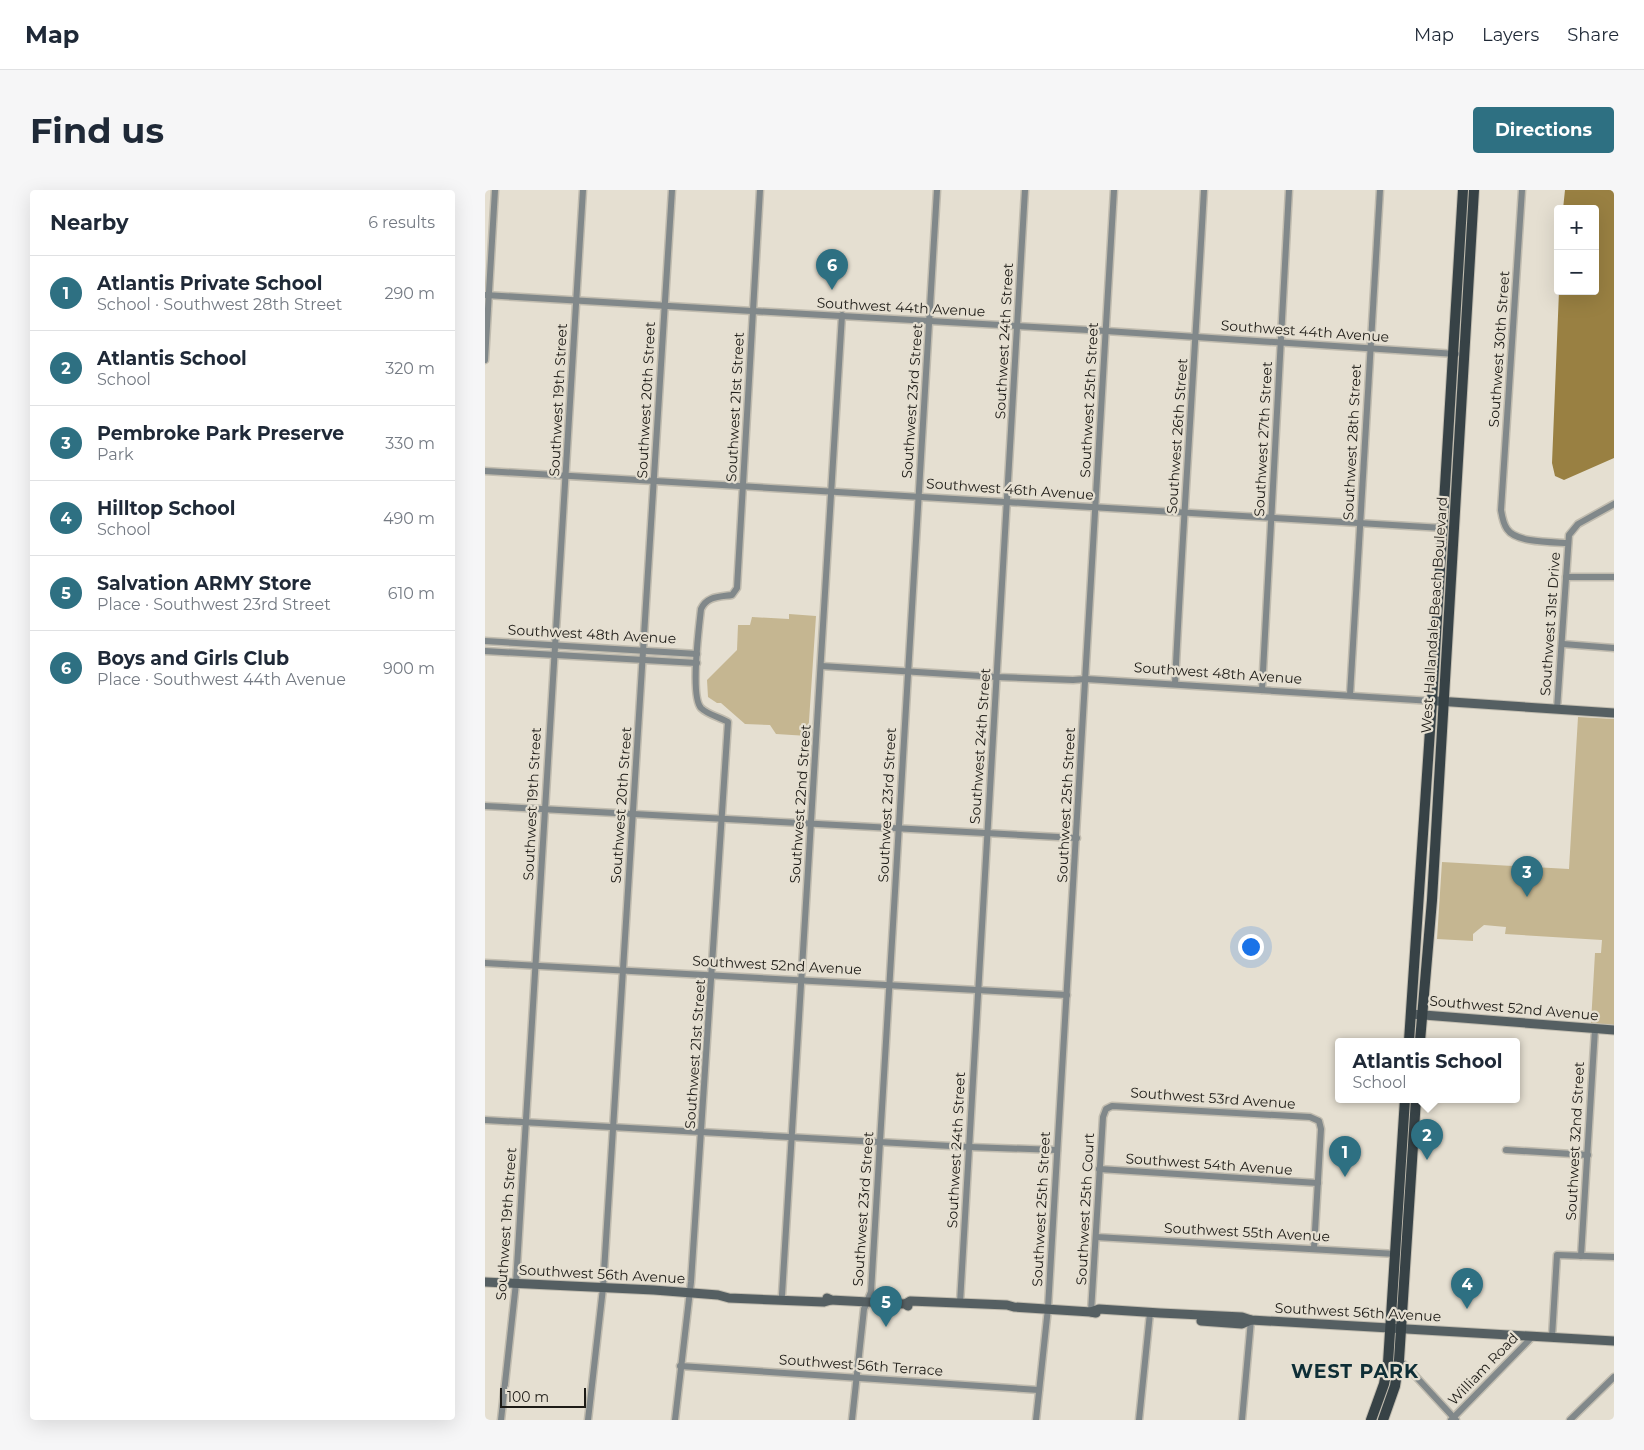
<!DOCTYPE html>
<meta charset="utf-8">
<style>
:root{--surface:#fff;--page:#f6f6f7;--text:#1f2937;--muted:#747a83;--line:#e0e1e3;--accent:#2e7082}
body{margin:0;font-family:Montserrat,sans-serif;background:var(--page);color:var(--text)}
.controls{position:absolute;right:15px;top:15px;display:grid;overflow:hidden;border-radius:5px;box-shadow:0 5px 20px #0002}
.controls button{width:45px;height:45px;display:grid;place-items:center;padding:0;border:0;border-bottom:1px solid var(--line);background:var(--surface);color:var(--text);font:25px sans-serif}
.scale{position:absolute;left:15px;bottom:12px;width:86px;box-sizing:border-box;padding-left:5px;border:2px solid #1d1b16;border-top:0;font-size:14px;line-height:18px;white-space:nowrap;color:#1d1b16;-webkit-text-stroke:4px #e5dfd1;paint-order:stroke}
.you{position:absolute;left:765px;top:756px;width:18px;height:18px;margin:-12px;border:4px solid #fff;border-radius:50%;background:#1a73e8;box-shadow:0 0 0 8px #1a73e833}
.badge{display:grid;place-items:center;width:32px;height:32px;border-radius:50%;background:var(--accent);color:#fff;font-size:16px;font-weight:700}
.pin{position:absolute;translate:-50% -41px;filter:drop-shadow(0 1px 2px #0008)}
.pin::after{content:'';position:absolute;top:26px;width:18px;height:15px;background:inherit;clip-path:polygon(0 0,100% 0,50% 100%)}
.popup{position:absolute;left:850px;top:848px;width:185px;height:65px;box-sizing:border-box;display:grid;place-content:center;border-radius:5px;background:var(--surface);filter:drop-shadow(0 1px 4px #0005);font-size:16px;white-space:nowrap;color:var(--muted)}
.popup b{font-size:19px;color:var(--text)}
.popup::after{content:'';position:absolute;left:50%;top:100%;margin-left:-10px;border:10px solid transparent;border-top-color:var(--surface)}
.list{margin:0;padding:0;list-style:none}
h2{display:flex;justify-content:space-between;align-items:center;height:65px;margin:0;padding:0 20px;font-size:21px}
h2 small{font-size:16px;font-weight:400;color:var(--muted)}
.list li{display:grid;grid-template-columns:32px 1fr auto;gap:15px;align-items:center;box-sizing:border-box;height:75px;padding:0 20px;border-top:1px solid var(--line)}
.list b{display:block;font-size:19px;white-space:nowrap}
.list p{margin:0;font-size:16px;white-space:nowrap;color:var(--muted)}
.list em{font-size:16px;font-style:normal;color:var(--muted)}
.map{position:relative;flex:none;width:1129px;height:1230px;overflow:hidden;border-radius:5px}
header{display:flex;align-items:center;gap:30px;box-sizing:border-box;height:70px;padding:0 25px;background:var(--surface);border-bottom:1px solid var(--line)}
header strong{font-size:24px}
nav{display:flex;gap:28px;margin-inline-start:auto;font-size:18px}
.intro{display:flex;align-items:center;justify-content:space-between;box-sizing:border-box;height:120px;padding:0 30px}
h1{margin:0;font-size:35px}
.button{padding:12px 22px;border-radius:5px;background:var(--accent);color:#fff;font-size:18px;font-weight:700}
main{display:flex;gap:30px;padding:0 30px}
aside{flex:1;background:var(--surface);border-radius:5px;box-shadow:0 5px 20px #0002}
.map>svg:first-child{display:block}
.green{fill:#c5b691}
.water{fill:#998042}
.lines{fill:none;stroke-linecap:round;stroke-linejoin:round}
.street-casing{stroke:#c1bcaf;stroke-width:9}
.secondary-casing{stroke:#c1bcaf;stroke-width:11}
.primary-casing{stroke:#c1bcaf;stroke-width:12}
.street{stroke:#81888a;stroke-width:6}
.secondary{stroke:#555f62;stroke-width:9}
.primary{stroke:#374246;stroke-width:10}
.labels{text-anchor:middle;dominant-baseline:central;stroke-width:4.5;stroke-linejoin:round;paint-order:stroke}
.street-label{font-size:14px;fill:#1d1b16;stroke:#e5dfd1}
.district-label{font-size:19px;font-weight:bold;letter-spacing:1px;fill:#0e2e36;stroke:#e5dfd1}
</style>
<header>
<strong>Map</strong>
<nav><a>Map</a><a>Layers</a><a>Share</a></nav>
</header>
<div class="intro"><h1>Find us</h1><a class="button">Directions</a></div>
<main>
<aside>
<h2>Nearby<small>6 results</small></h2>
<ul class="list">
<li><span class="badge">1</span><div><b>Atlantis Private School</b><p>School · Southwest 28th Street</p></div><em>290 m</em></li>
<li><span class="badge">2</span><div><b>Atlantis School</b><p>School</p></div><em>320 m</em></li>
<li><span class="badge">3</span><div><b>Pembroke Park Preserve</b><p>Park</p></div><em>330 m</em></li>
<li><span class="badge">4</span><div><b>Hilltop School</b><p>School</p></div><em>490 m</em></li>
<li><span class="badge">5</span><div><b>Salvation ARMY Store</b><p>Place · Southwest 23rd Street</p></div><em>610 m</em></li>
<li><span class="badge">6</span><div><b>Boys and Girls Club</b><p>Place · Southwest 44th Avenue</p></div><em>900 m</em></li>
</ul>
</aside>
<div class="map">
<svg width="1129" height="1230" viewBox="0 0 1129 1230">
<rect width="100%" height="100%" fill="#e5dfd1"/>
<g class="green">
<polygon points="304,424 331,426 323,546 291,544 285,535 260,534 236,513 232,513 223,507 222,490 252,460 253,435 265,435 267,427 304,429"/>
<polygon points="1093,527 1129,529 1129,835 1106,833 1110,763 1116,763 1117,750 1020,744 1021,737 999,735 988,744 988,751 952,749 957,672 1084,679"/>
</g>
<polygon class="water" points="1080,0 1129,0 1129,268 1079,290 1070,286 1067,273 1074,101 1110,101 1110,19 1078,19"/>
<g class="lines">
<g class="street-casing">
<g id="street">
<path d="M 1037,0 L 1016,320 C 1017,326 1018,333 1022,339 C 1031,353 1067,352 1083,353"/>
<polyline points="0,105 267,121 621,141 971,164"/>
<polyline points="0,170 10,0"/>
<polyline points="0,281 958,338"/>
<polyline points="1081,387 1129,387"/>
<polyline points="0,451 212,464"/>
<polyline points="1078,454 1129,458"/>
<polyline points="0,461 212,473"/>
<polyline points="336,476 512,487 588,490 601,489 947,511"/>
<path d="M 690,494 C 698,329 710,165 719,0"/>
<polyline points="777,500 804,0"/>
<polyline points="865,505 895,0"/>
<polyline points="1072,519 1084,345 1093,334 1129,314"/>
<polyline points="0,616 592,648"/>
<polyline points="0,773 582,805"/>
<polyline points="0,930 484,957 572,960"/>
<polyline points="1021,960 1103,965"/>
<polyline points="614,979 833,993"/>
<polyline points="611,1047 911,1064"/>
<polyline points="1096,1066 1110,839"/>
<polyline points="297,1105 357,125"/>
<polyline points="475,1113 540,0"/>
<polyline points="606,1122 618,927 621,919 627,916 825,927 834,931 836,939 829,1058"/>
<polyline points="1067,1147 1072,1065 1129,1067"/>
<polyline points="914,1170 923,1178 971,1230"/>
<polyline points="195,1176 554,1200"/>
<polyline points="16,1230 31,1093 98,0"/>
<polyline points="103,1230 118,1098 187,0"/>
<path d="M 190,1230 L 206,1092 L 243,532 C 235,527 223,525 216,518 C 205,506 214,437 216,419 C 222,406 234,407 247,405 L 252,398 L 275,0"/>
<polyline points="367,1230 379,1119 386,1102 452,0"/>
<polyline points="551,1230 563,1118 629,0"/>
<polyline points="654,1230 665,1123"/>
<polyline points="757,1230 766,1130"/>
<polyline points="966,1230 1048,1146"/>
<polyline points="1085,1230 1129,1187"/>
</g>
</g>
<g class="secondary-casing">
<g id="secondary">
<polyline points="952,511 1129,523"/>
<polyline points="926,824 1129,840"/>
<polyline points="0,1092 169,1100 233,1105 244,1108 339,1112 346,1110"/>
<polyline points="342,1108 346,1110 420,1114 423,1116"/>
<polyline points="420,1114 425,1111 522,1115 529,1117 606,1122 611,1123"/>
<polyline points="606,1122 614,1119 675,1123 757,1127 766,1130 1129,1151"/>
<polyline points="716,1131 757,1134 766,1130"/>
</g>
</g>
<g class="primary-casing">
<g id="primary">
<polyline points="924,851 947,511 978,0"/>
<polyline points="935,851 947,710 989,0"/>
<polyline points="886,1230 899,1194 903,1173 920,909"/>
<polyline points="898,1230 910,1196 914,1170 931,909"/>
</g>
</g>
<use href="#street" class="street"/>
<use href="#secondary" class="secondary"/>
<use href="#primary" class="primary"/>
</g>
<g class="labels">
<g class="street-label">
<text transform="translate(416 117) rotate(3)">Southwest 44th Avenue</text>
<text transform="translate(820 141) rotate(4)">Southwest 44th Avenue</text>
<text transform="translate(519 151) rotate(-87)">Southwest 24th Street</text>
<text transform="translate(1014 159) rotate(-86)">Southwest 30th Street</text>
<text transform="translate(73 210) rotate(-87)">Southwest 19th Street</text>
<text transform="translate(161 210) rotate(-87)">Southwest 20th Street</text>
<text transform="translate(604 210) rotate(-87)">Southwest 25th Street</text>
<text transform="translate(427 211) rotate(-86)">Southwest 23rd Street</text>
<text transform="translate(250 217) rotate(-87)">Southwest 21st Street</text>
<text transform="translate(692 246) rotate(-86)">Southwest 26th Street</text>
<text transform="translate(778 249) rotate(-87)">Southwest 27th Street</text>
<text transform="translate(867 252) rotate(-87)">Southwest 28th Street</text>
<text transform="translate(525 299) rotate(4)">Southwest 46th Avenue</text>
<text transform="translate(949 425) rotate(-86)">West Hallandale Beach Boulevard</text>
<text transform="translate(1065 434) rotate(-86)">Southwest 31st Drive</text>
<text transform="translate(107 444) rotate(3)">Southwest 48th Avenue</text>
<text transform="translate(733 483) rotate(4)">Southwest 48th Avenue</text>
<text transform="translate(495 556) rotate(-86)">Southwest 24th Street</text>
<text transform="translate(47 614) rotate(-87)">Southwest 19th Street</text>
<text transform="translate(315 614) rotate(-86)">Southwest 22nd Street</text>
<text transform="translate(136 615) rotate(-86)">Southwest 20th Street</text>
<text transform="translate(402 615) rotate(-87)">Southwest 23rd Street</text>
<text transform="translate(581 615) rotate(-87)">Southwest 25th Street</text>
<text transform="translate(292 775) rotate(3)">Southwest 52nd Avenue</text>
<text transform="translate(1029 818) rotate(5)">Southwest 52nd Avenue</text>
<text transform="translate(210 864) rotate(-86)">Southwest 21st Street</text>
<text transform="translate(728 908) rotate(4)">Southwest 53rd Avenue</text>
<text transform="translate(1090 951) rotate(-87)">Southwest 32nd Street</text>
<text transform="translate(471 960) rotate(-87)">Southwest 24th Street</text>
<text transform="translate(724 974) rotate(4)">Southwest 54th Avenue</text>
<text transform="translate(378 1019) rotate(-86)">Southwest 23rd Street</text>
<text transform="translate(556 1019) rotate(-87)">Southwest 25th Street</text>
<text transform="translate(600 1019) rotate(-87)">Southwest 25th Court</text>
<text transform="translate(21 1034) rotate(-86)">Southwest 19th Street</text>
<text transform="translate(762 1042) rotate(3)">Southwest 55th Avenue</text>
<text transform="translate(117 1084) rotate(3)">Southwest 56th Avenue</text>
<text transform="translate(873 1122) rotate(3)">Southwest 56th Avenue</text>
<text transform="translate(376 1175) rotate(4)">Southwest 56th Terrace</text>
<text transform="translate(998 1179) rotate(-46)">William Road</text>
</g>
<g class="district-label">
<text x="870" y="1181">WEST PARK</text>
</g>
</g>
</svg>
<div class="controls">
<button>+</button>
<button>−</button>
</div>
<div class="scale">100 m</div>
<div class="you"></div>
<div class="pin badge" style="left:860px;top:987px">1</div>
<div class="pin badge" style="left:942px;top:970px">2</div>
<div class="popup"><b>Atlantis School</b>School</div>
<div class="pin badge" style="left:1042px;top:707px">3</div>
<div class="pin badge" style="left:982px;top:1119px">4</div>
<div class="pin badge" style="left:401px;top:1137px">5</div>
<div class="pin badge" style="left:347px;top:100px">6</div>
</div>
</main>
